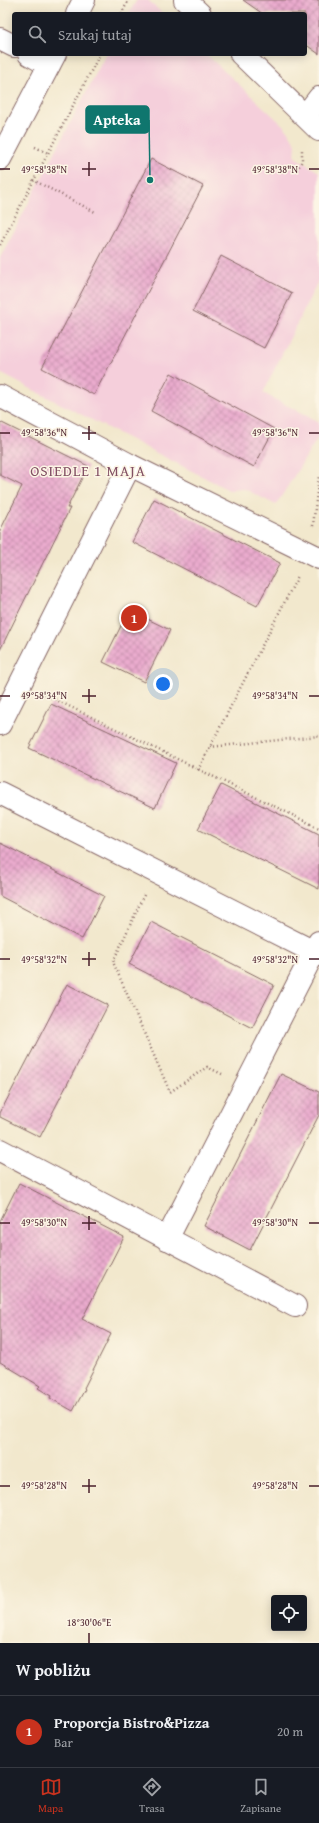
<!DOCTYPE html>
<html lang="pl">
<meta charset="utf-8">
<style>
:root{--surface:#171b24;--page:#20242c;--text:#f1f3f6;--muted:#9ea1a6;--line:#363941;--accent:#c8321e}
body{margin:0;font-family:"Gentium Book Plus",serif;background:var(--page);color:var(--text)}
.controls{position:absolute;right:12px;bottom:12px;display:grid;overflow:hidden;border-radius:4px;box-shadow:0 2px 10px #0003}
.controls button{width:36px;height:36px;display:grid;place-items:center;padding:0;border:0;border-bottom:1px solid var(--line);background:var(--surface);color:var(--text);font:20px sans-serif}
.you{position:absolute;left:163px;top:684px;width:14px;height:14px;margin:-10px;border:3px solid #fff;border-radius:50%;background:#1a73e8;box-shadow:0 0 0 6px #1a73e833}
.badge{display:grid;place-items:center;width:26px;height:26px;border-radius:50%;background:var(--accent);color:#fff;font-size:13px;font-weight:700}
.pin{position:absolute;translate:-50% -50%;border:2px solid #fff;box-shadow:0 1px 4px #0006}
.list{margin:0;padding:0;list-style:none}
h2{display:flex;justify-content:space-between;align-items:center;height:52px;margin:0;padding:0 16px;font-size:17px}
h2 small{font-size:13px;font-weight:400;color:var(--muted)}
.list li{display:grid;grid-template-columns:26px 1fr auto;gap:12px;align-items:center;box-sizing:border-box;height:72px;padding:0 16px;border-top:1px solid var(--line)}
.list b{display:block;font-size:15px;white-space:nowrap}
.list p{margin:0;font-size:13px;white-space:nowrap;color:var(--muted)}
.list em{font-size:13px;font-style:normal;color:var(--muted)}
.icon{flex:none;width:22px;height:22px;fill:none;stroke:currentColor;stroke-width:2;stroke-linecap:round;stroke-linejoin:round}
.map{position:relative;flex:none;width:319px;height:1643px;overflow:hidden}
.search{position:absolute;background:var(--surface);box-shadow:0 2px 10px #0003;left:12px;right:12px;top:12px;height:44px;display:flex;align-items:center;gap:10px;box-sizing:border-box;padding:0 14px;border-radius:4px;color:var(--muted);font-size:15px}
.sheet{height:124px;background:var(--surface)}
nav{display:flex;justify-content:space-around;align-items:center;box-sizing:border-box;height:56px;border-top:1px solid var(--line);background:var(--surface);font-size:11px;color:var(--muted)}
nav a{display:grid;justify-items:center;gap:2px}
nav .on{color:var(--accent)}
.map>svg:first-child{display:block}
.built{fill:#f5cfdb}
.building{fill:url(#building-cross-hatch)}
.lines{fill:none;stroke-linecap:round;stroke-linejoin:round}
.minor-casing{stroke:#856564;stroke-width:24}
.path{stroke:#856564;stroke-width:2.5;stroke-dasharray:1 3;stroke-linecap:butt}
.minor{stroke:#fff;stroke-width:22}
.ticks{fill:none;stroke:#4a1f2b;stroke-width:1.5}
.labels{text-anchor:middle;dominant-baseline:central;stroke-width:3;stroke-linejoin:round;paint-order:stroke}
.neighbourhood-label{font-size:15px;letter-spacing:1px;fill:#825064;stroke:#fcf5e5}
.ticks-label{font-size:10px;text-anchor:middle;fill:#4a1f2b;stroke:#fcf5e5;stroke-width:3;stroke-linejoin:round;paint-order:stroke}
.leader{fill:none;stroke:#0f766e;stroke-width:1.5}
.callout-dot{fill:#0f766e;stroke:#fcf5e5;stroke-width:1.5}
.callout{fill:#0f766e;stroke:#0f766e;stroke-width:1.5}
.callout-label{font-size:15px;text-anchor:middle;font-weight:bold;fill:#fff}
</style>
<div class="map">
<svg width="319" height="1643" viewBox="0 0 319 1643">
<defs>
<pattern id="building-cross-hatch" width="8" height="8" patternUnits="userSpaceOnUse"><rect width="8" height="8" fill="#eaabce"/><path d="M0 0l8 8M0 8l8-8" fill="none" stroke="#c08ba7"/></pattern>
</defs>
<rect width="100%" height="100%" fill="#fcf5e5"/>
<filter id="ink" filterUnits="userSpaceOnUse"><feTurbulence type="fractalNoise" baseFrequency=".025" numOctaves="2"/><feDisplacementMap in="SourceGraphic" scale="8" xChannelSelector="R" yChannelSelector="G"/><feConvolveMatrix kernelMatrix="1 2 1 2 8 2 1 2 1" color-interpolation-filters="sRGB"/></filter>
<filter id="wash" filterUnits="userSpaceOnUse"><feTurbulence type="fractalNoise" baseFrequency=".012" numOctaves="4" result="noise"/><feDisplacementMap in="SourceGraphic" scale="16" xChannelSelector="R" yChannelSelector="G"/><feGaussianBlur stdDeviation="0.9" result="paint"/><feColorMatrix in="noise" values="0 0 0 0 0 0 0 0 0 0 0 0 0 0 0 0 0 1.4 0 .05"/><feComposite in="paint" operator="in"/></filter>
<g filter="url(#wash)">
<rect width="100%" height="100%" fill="#f2e8cd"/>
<g class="built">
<polygon points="137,0 148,0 163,14 128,14"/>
<polygon points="106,54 206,54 285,127 296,144 295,157 319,172 319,279 263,393 319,422 319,436 276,505 245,489 229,490 0,373 0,258"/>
</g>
<g id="blocks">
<g class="building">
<polygon points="243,0 319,0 319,54 305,44 305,14 263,14"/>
<polygon points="151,159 203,186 94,395 42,368"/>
<polygon points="221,256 292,293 264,348 193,311"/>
<polygon points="171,373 274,429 254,467 151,411"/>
<polygon points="0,422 88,466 67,508 70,508 0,650 0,531 22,486 0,475"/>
<polygon points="154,499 280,563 257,606 132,542"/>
<polygon points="129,610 170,630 144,682 103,662"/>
<polygon points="51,704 176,763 155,808 29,748"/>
<polygon points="221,785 319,834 319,889 198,829"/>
<polygon points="0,843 104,896 82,939 0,896"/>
<polygon points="151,922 274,985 252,1028 129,964"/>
<polygon points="67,984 108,1005 40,1137 0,1117 0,1113"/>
<polygon points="281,1074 319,1092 319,1115 250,1250 204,1226"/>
<polygon points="19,1183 124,1237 82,1319 111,1334 84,1388 85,1389 73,1411 50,1398 51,1396 38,1388 40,1386 0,1362 0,1221"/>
</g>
</g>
</g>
<g filter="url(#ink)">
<use href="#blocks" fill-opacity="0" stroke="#856564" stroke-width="1"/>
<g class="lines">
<g class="minor-casing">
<g id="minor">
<polyline points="185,0 200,14"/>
<polyline points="77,14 84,0"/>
<polyline points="0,39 14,46"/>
<polyline points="29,54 49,65"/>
<polyline points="241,54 319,130"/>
<polyline points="305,116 319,98"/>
<polyline points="0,159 55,54"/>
<polyline points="0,396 130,465 319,558"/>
<polyline points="0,724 130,465"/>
<polyline points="0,793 314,952 319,942"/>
<polyline points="0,1150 295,1306"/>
<polyline points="167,1239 314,952"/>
</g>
</g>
<g class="path">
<polyline points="121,14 129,0"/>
<polyline points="35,147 48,153"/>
<polyline points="297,170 302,161 302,150"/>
<polyline points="33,180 95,212"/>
<polyline points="0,245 100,54"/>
<polyline points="313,526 319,475"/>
<polyline points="44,694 319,828"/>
<polyline points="210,747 319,736"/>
<polyline points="198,770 298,576"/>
<polyline points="144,895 113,962 170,1092 207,1067 222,1074"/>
</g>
<use href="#minor" class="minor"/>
</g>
</g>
<path class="ticks" d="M 89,162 L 89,176M 0,169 L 10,169M 82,169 L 96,169M 309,169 L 319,169M 89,426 L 89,440M 0,433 L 10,433M 82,433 L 96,433M 309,433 L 319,433M 89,689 L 89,703M 0,696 L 10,696M 82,696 L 96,696M 309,696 L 319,696M 89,952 L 89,966M 0,959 L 10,959M 82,959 L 96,959M 309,959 L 319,959M 89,1216 L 89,1230M 0,1223 L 10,1223M 82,1223 L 96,1223M 309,1223 L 319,1223M 89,1479 L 89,1493M 0,1486 L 10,1486M 82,1486 L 96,1486M 309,1486 L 319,1486M 89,1633 L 89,1643"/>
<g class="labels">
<g class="neighbourhood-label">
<text x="88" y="470">OSIEDLE 1 MAJA</text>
</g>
</g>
<g class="ticks-label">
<text x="44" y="173">49°58'38"N</text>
<text x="275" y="173">49°58'38"N</text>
<text x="44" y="436">49°58'36"N</text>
<text x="275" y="436">49°58'36"N</text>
<text x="44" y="699">49°58'34"N</text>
<text x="275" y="699">49°58'34"N</text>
<text x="44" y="963">49°58'32"N</text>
<text x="275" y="963">49°58'32"N</text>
<text x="44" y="1226">49°58'30"N</text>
<text x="275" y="1226">49°58'30"N</text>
<text x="44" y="1489">49°58'28"N</text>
<text x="275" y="1489">49°58'28"N</text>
<text x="89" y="1626">18°30'06"E</text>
</g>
<path class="leader" d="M150 180L149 120"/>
<circle class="callout-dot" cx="150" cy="180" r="4"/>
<rect class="callout" x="86" y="106" width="63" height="27" rx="4"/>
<g class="callout-label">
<text x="117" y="125">Apteka</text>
</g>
</svg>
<div class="controls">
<button><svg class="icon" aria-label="locate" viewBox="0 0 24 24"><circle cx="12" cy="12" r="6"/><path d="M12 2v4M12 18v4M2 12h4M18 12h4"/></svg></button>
</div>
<div class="you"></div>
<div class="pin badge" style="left:134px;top:618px">1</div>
<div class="search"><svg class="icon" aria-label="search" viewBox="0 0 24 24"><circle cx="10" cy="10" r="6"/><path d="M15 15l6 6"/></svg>Szukaj tutaj</div>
</div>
<section class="sheet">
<h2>W pobliżu<small></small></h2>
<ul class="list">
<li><span class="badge">1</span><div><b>Proporcja Bistro&amp;Pizza</b><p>Bar</p></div><em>20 m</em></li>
</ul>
</section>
<nav>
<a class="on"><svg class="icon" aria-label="map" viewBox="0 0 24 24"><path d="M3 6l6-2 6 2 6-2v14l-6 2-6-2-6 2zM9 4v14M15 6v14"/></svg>Mapa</a>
<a><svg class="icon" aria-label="directions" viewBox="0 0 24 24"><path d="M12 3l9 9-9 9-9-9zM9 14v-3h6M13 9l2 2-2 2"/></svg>Trasa</a>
<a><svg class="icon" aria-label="saved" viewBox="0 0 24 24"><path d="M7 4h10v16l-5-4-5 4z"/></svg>Zapisane</a>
</nav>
